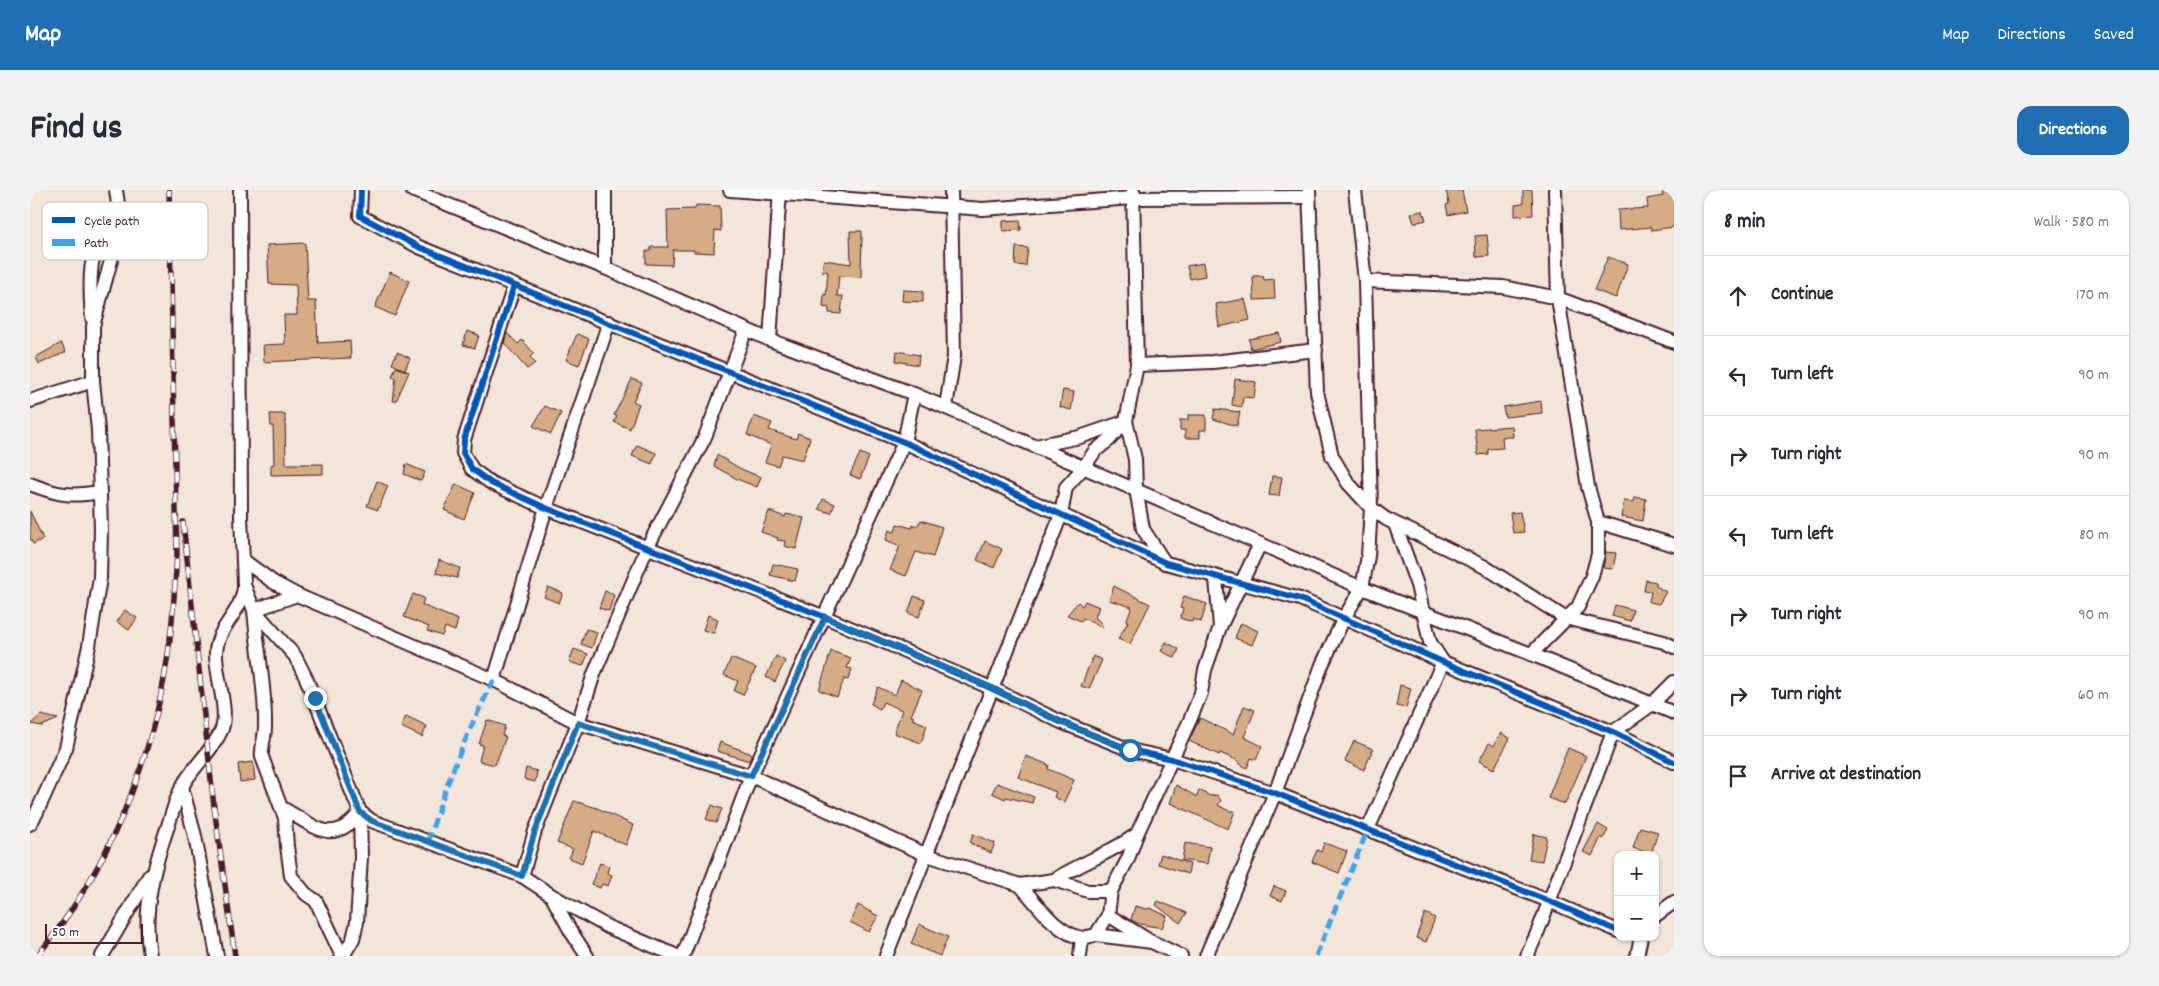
<!DOCTYPE html>
<meta charset="utf-8">
<style>
:root{--surface:#fff;--page:#f2f2f3;--text:#2b2b33;--muted:#7c7c81;--line:#e1e1e2;--accent:#1f6fb2}
body{margin:0;font-family:Dekko,sans-serif;background:var(--page);color:var(--text)}
.controls{position:absolute;right:15px;bottom:15px;display:grid;overflow:hidden;border-radius:10px;box-shadow:0 1px 4px #0004}
.controls button{width:45px;height:45px;display:grid;place-items:center;padding:0;border:0;border-bottom:1px solid var(--line);background:var(--surface);color:var(--text);font:25px sans-serif}
.scale{position:absolute;left:15px;bottom:12px;width:98px;box-sizing:border-box;padding-left:5px;border:2px solid #4a1f2b;border-top:0;font-size:14px;line-height:18px;white-space:nowrap;color:#4a1f2b;-webkit-text-stroke:4px #fff;paint-order:stroke}
.stop{position:absolute;width:15px;height:15px;margin:-11px;border:4px solid #1f6fb2;border-radius:50%;background:#fff}
.stop.end{background:#1f6fb2;border-color:#fff;box-shadow:0 1px 5px #0008}
.list{margin:0;padding:0;list-style:none}
h2{display:flex;justify-content:space-between;align-items:center;height:65px;margin:0;padding:0 20px;font-size:21px}
h2 small{font-size:16px;font-weight:400;color:var(--muted)}
.list li{display:grid;grid-template-columns:32px 1fr auto;gap:15px;align-items:center;box-sizing:border-box;height:80px;padding:0 20px;border-top:1px solid var(--line)}
.list b{display:block;font-size:19px;white-space:nowrap}
.list em{font-size:16px;font-style:normal;color:var(--muted)}
.icon{flex:none;width:28px;height:28px;fill:none;stroke:currentColor;stroke-width:2;stroke-linecap:round;stroke-linejoin:round}
.map{position:relative;flex:none;width:1644px;height:766px;overflow:hidden;border-radius:15px}
header{display:flex;align-items:center;gap:30px;box-sizing:border-box;height:70px;padding:0 25px;background:var(--accent);color:#fff}
header strong{font-size:24px}
nav{display:flex;gap:28px;margin-inline-start:auto;font-size:18px}
.intro{display:flex;align-items:center;justify-content:space-between;box-sizing:border-box;height:120px;padding:0 30px}
h1{margin:0;font-size:35px}
.button{padding:12px 22px;border-radius:15px;background:var(--accent);color:#fff;font-size:18px;font-weight:700}
main{display:flex;gap:30px;padding:0 30px}
aside{flex:1;background:var(--surface);border-radius:15px;box-shadow:0 1px 4px #0004}
.map>svg:first-child{display:block}
.building{fill:#d4ac85;stroke:#4a1f2b}
.lines{fill:none;stroke-linecap:round;stroke-linejoin:round}
.street-casing{stroke:#4a1f2b;stroke-width:16}
.street{stroke:#fff;stroke-width:12}
.rail-casing{stroke:#4a1f2b;stroke-width:5.5}
.rail{stroke:#fff;stroke-width:4;stroke-dasharray:11;stroke-linecap:butt}
.quiet{stroke:#40a2eb;stroke-width:5;stroke-dasharray:10 5;stroke-linecap:butt}
.cycleway-casing{stroke:#fff;stroke-width:9}
.cycleway{stroke:#0057b8;stroke-width:6}
.route{stroke:#1f6fb2;stroke-width:6}
.key{fill:#fff;stroke:#c9bcbf;stroke-width:1}
.key-label{font-size:14px;fill:#4a1f2b}
</style>
<header>
<strong>Map</strong>
<nav><a>Map</a><a>Directions</a><a>Saved</a></nav>
</header>
<div class="intro"><h1>Find us</h1><a class="button">Directions</a></div>
<main>
<div class="map">
<svg width="1644" height="766" viewBox="0 0 1644 766">
<rect width="100%" height="100%" fill="#f2e6da"/>
<filter id="ink" filterUnits="userSpaceOnUse"><feTurbulence type="fractalNoise" baseFrequency=".02" numOctaves="2"/><feDisplacementMap in="SourceGraphic" scale="10" xChannelSelector="R" yChannelSelector="G"/><feConvolveMatrix kernelMatrix="1 2 1 2 8 2 1 2 1" color-interpolation-filters="sRGB"/></filter>
<g filter="url(#ink)">
<g class="building">
<polygon points="1416,0 1432,0 1436,21 1418,25 1416,15 1419,14"/>
<polygon points="1493,0 1502,0 1503,25 1485,26 1485,15 1493,14"/>
<polygon points="1632,0 1644,0 1644,37 1621,40 1621,37 1589,40 1588,20 1618,18 1617,9 1633,6"/>
<polygon points="666,15 690,16 691,41 685,40 684,63 664,62 664,60 643,60 642,75 616,74 616,61 621,61 621,57 638,57 637,20 665,19"/>
<polygon points="1393,21 1396,30 1384,33 1381,23"/>
<polygon points="990,30 991,40 973,41 973,31"/>
<polygon points="820,41 832,41 831,87 809,86 807,106 813,106 811,124 799,123 799,118 793,117 794,104 796,105 798,82 792,81 794,70 821,74"/>
<polygon points="1457,45 1459,66 1446,67 1445,46"/>
<polygon points="275,53 278,111 286,111 288,153 320,151 321,168 234,172 233,155 255,154 254,125 267,125 266,95 239,94 237,55"/>
<polygon points="986,57 998,58 996,76 985,75"/>
<polygon points="1578,67 1598,74 1586,108 1564,100"/>
<polygon points="1173,73 1175,86 1160,89 1157,76"/>
<polygon points="360,82 379,91 365,126 345,117"/>
<polygon points="1223,86 1233,86 1234,90 1244,89 1245,109 1224,110"/>
<polygon points="873,100 893,101 893,112 872,111"/>
<polygon points="1215,109 1220,130 1189,137 1186,114"/>
<polygon points="437,141 449,145 445,158 433,155"/>
<polygon points="477,143 488,154 492,150 504,163 500,167 505,173 497,179 474,153"/>
<polygon points="1249,143 1251,152 1221,159 1219,149"/>
<polygon points="547,144 559,149 549,175 536,170"/>
<polygon points="31,153 36,162 9,174 6,167"/>
<polygon points="867,161 889,165 888,175 866,171"/>
<polygon points="367,162 380,168 375,180 362,174"/>
<polygon points="366,177 379,182 366,211 363,211 366,188 362,186"/>
<polygon points="602,189 612,193 603,211 609,214 600,239 584,232 587,226 584,225"/>
<polygon points="1205,189 1226,192 1224,208 1213,207 1212,217 1202,215"/>
<polygon points="1033,200 1044,202 1041,220 1030,217"/>
<polygon points="1511,211 1512,223 1475,227 1473,217"/>
<polygon points="515,216 531,223 521,244 503,236"/>
<polygon points="1185,219 1210,222 1207,236 1183,229"/>
<polygon points="240,224 255,224 256,274 293,274 293,284 241,285 241,275 244,274 243,236 241,236"/>
<polygon points="1158,225 1176,225 1176,240 1170,240 1170,248 1155,248 1155,240 1150,240 1150,230 1158,230"/>
<polygon points="724,226 742,233 739,240 766,249 768,243 780,248 773,270 752,265 748,276 735,272 741,255 717,245"/>
<polygon points="1482,236 1483,247 1472,247 1473,258 1458,259 1458,264 1448,265 1445,239"/>
<polygon points="607,255 626,263 622,274 602,266"/>
<polygon points="830,263 839,267 830,289 820,285"/>
<polygon points="687,265 711,279 731,287 727,297 707,289 684,276"/>
<polygon points="376,274 395,282 391,291 374,284"/>
<polygon points="1242,286 1252,287 1249,306 1239,305"/>
<polygon points="347,291 358,296 348,320 337,316"/>
<polygon points="426,294 445,303 434,329 414,320"/>
<polygon points="1605,307 1616,309 1613,331 1591,327 1594,311 1604,312"/>
<polygon points="793,309 805,314 801,323 789,319"/>
<polygon points="0,321 13,349 3,354 0,348"/>
<polygon points="739,321 755,327 756,324 774,328 766,359 754,356 755,351 747,350 748,348 731,342"/>
<polygon points="1490,322 1494,342 1483,343 1480,323"/>
<polygon points="891,330 912,337 903,367 886,362 876,386 860,380 870,356 856,350 859,340 865,342 867,334 882,338 883,335 886,337"/>
<polygon points="955,351 972,359 964,378 947,370"/>
<polygon points="1576,362 1586,363 1583,379 1573,378"/>
<polygon points="409,370 430,378 427,388 406,383"/>
<polygon points="743,374 768,379 765,391 740,385"/>
<polygon points="1616,390 1626,392 1626,396 1636,402 1629,414 1619,412 1621,402 1614,401"/>
<polygon points="1084,396 1120,414 1100,454 1088,449 1098,432 1096,431 1102,417 1079,410"/>
<polygon points="518,397 533,403 529,413 514,407"/>
<polygon points="575,401 584,405 579,421 569,418"/>
<polygon points="383,404 394,408 392,415 428,430 425,441 415,437 412,446 397,441 399,437 374,427"/>
<polygon points="884,406 895,410 889,427 878,423"/>
<polygon points="1154,406 1177,414 1171,432 1163,429 1162,432 1150,428 1153,419 1150,418"/>
<polygon points="1055,411 1069,417 1065,427 1073,435 1071,437 1053,428 1051,431 1037,425 1048,412 1052,416"/>
<polygon points="1585,415 1603,420 1600,431 1582,426"/>
<polygon points="95,420 107,428 99,440 87,432"/>
<polygon points="678,425 688,429 684,443 673,440"/>
<polygon points="1211,433 1228,441 1222,455 1205,448"/>
<polygon points="556,439 567,442 562,458 551,454"/>
<polygon points="1136,452 1149,459 1145,468 1131,461"/>
<polygon points="544,459 558,464 553,476 539,472"/>
<polygon points="801,461 821,468 817,478 822,479 818,490 814,489 807,507 789,500"/>
<polygon points="746,466 755,471 745,492 736,487"/>
<polygon points="1063,466 1072,470 1059,499 1051,496"/>
<polygon points="701,468 726,478 713,505 704,501 708,491 694,485"/>
<polygon points="871,490 892,500 881,526 884,527 882,529 897,535 891,553 864,543 872,520 853,512 850,519 841,514 848,497 865,505"/>
<polygon points="1370,495 1381,498 1376,518 1366,516"/>
<polygon points="1214,516 1225,520 1214,547 1232,556 1226,570 1221,568 1217,578 1208,573 1209,571 1190,563 1189,565 1159,551 1170,528 1203,544"/>
<polygon points="11,525 28,529 12,536 1,534"/>
<polygon points="376,526 397,536 392,547 371,537"/>
<polygon points="457,530 475,536 472,545 476,547 465,575 449,571 453,555 449,554"/>
<polygon points="1471,543 1480,548 1464,579 1449,571 1459,553 1464,556"/>
<polygon points="1324,551 1343,559 1334,580 1315,571"/>
<polygon points="690,552 722,564 719,571 687,561"/>
<polygon points="1538,558 1556,566 1535,614 1518,608"/>
<polygon points="996,566 1019,575 1018,579 1044,590 1034,612 1024,607 1026,602 988,587"/>
<polygon points="223,572 225,590 210,592 208,574"/>
<polygon points="496,578 507,581 505,592 494,589"/>
<polygon points="967,593 1004,607 1002,613 976,607 975,609 962,603"/>
<polygon points="1146,595 1167,607 1169,600 1180,606 1187,605 1191,611 1188,615 1199,621 1205,621 1198,639 1140,613"/>
<polygon points="544,611 567,618 603,635 596,655 564,641 552,673 539,668 543,659 527,653"/>
<polygon points="682,615 692,619 686,633 676,629"/>
<polygon points="1568,634 1578,640 1573,649 1571,647 1562,666 1553,662"/>
<polygon points="1610,637 1628,642 1621,664 1603,658"/>
<polygon points="943,644 965,653 961,663 940,653"/>
<polygon points="1504,644 1517,647 1512,671 1499,669"/>
<polygon points="1155,653 1180,657 1177,674 1152,670"/>
<polygon points="1294,653 1317,661 1309,683 1282,672 1287,660 1291,662"/>
<polygon points="1131,664 1160,674 1158,684 1128,674"/>
<polygon points="570,673 579,676 577,683 582,685 578,696 572,694 570,698 561,694"/>
<polygon points="1244,696 1256,701 1252,711 1240,706"/>
<polygon points="1128,711 1157,723 1150,733 1126,715"/>
<polygon points="828,715 848,726 839,742 820,732"/>
<polygon points="1105,716 1116,719 1120,718 1137,726 1132,738 1110,734 1101,730"/>
<polygon points="1395,723 1405,728 1396,752 1386,748"/>
<polygon points="889,734 918,747 910,766 881,754"/>
</g>
<g class="lines">
<g class="street-casing">
<g id="street">
<polyline points="210,0 211,327 214,395 224,420 265,466 276,488 330,622 342,631 492,686"/>
<polyline points="331,0 330,26 389,57 874,252 1136,373 1270,409 1413,472 1583,542 1644,572"/>
<polyline points="382,0 575,78 740,150 884,204 1332,398 1501,464 1644,523"/>
<polyline points="700,0 953,19 1103,8 1279,7"/>
<polyline points="1103,0 1107,175 1096,231 1105,269 1106,299 1113,339 1135,373"/>
<polyline points="1279,0 1287,202 1302,266 1318,293 1341,318 1356,329 1455,377 1535,428 1634,452 1644,457"/>
<polyline points="575,78 575,0"/>
<polyline points="1335,91 1473,97 1528,108 1525,0"/>
<polyline points="484,96 434,250 433,263 442,279 461,293 516,318 795,427 961,498 1031,532 1100,560 1142,569 1245,603 1519,711 1588,741"/>
<polyline points="1528,108 1644,152"/>
<path d="M 62,128 C 60,103 57,61 75,41 C 79,36 86,33 90,29"/>
<polyline points="740,150 750,0"/>
<polyline points="1107,175 1183,172 1286,160"/>
<polyline points="0,211 63,191"/>
<polyline points="916,217 924,166 921,0"/>
<polyline points="1005,256 1050,247 1094,232"/>
<path d="M 0,294 C 28,305 40,307 70,302"/>
<polyline points="1568,332 1644,355"/>
<polyline points="1365,334 1387,395 1400,452 1413,472"/>
<polyline points="213,370 243,392 267,405 464,490 548,533 721,586 897,665 990,695 1024,690 1058,701 1081,701"/>
<path d="M 267,405 L 224,420 C 227,459 236,498 235,537 C 235,548 231,556 232,567 L 255,628 L 257,656 L 261,686 L 276,704 L 286,711 L 312,766"/>
<polyline points="1191,435 1230,354"/>
<polyline points="1501,464 1548,417 1562,386 1568,364 1568,332 1558,297 1528,108"/>
<polyline points="464,490 516,318 579,132"/>
<polyline points="152,597 165,646 187,766"/>
<path d="M 252,618 C 283,634 302,659 330,622"/>
<polyline points="0,634 6,624 36,558 59,456 70,388 71,339 68,240 63,191 63,136 82,67 89,53 90,29 86,0"/>
<polyline points="1338,639 1413,472"/>
<path d="M 1024,690 C 1051,673 1081,663 1107,644 L 1160,530 L 1171,503 L 1175,480 L 1190,437 L 1186,388"/>
<path d="M 990,695 C 1007,714 1026,743 1052,748"/>
<polyline points="521,705 540,740 557,766"/>
<polyline points="1078,725 1120,751"/>
<polyline points="1625,726 1644,712"/>
<polyline points="1066,745 1122,752 1151,766"/>
<polyline points="72,766 119,686"/>
<path d="M 120,766 C 112,719 124,676 139,633 C 143,621 146,608 152,597 C 162,577 182,562 191,541 C 200,522 185,485 186,462 C 187,437 211,424 214,398"/>
<polyline points="313,766 323,749 327,732 331,667 330,622"/>
<polyline points="647,766 578,737 521,705 492,686 505,641 548,533 564,484 617,358 675,247 716,140"/>
<polyline points="653,766 721,586 874,252 884,204"/>
<polyline points="856,766 1031,325 1036,297 1054,277 1065,261 1079,250 1096,231"/>
<polyline points="1050,766 1052,748 1066,745 1078,725 1081,701 1098,669 1107,644"/>
<polyline points="1176,766 1245,603 1292,475 1314,428 1332,398 1338,366 1341,318 1335,91 1325,0"/>
<polyline points="1497,766 1508,741 1583,542 1621,515 1644,492"/>
<polyline points="1607,766 1611,747"/>
</g>
</g>
<use href="#street" class="street"/>
<g class="rail-casing">
<g id="rail">
<polyline points="153,332 184,617 205,766"/>
<path d="M 7,766 C 69,692 111,598 131,504 C 141,458 144,411 147,364 L 139,0"/>
</g>
</g>
<use href="#rail" class="rail"/>
<g class="quiet">
<path d="M 398,652 C 415,596 437,541 464,490"/>
<polyline points="1286,766 1338,639"/>
</g>
<g class="cycleway-casing">
<g id="cycleway">
<polyline points="331,0 330,26 389,57 874,252 1136,373 1270,409 1413,472 1583,542 1644,572"/>
<polyline points="484,96 434,250 433,263 442,279 461,293 516,318 795,427 961,498 1031,532 1100,560 1142,569 1245,603 1519,711 1588,741"/>
</g>
</g>
<use href="#cycleway" class="cycleway"/>
</g>
</g>
<g class="lines" filter="url(#ink)">
<polyline class="route" points="285,508 330,622 342,631 492,686 505,641 548,533 721,586 795,427 962,498 1031,532 1100,560"/>
</g>
<rect x="12" y="12" width="166" height="58" rx="8" class="key"/>
<rect x="22" y="27" width="23" height="6" fill="#0057b8"/>
<rect x="22" y="49" width="23" height="7" fill="#40a2eb"/>
<g class="key-label">
<text x="54" y="35">Cycle path</text>
<text x="54" y="57">Path</text>
</g>
</svg>
<div class="controls">
<button>+</button>
<button>−</button>
</div>
<div class="scale">50 m</div>
<div class="stop" style="left:1100px;top:560px"></div>
<div class="stop end" style="left:285px;top:508px"></div>
</div>
<aside>
<h2>8 min<small>Walk · 580 m</small></h2>
<ul class="list">
<li><svg class="icon" aria-label="ahead" viewBox="0 0 24 24"><path d="M12 20V5M6 11l6-6 6 6"/></svg><div><b>Continue</b></div><em>170 m</em></li>
<li><svg class="icon" aria-label="left" viewBox="0 0 24 24"><path d="M17 20v-9H6M10 6l-5 5 5 5"/></svg><div><b>Turn left</b></div><em>90 m</em></li>
<li><svg class="icon" aria-label="right" viewBox="0 0 24 24"><path d="M7 20v-9h11M14 6l5 5-5 5"/></svg><div><b>Turn right</b></div><em>90 m</em></li>
<li><svg class="icon" aria-label="left" viewBox="0 0 24 24"><path d="M17 20v-9H6M10 6l-5 5 5 5"/></svg><div><b>Turn left</b></div><em>80 m</em></li>
<li><svg class="icon" aria-label="right" viewBox="0 0 24 24"><path d="M7 20v-9h11M14 6l5 5-5 5"/></svg><div><b>Turn right</b></div><em>90 m</em></li>
<li><svg class="icon" aria-label="right" viewBox="0 0 24 24"><path d="M7 20v-9h11M14 6l5 5-5 5"/></svg><div><b>Turn right</b></div><em>60 m</em></li>
<li><svg class="icon" aria-label="arrive" viewBox="0 0 24 24"><path d="M6 21V4h12l-3 4 3 4H6"/></svg><div><b>Arrive at destination</b></div></li>
</ul>
</aside>
</main>
